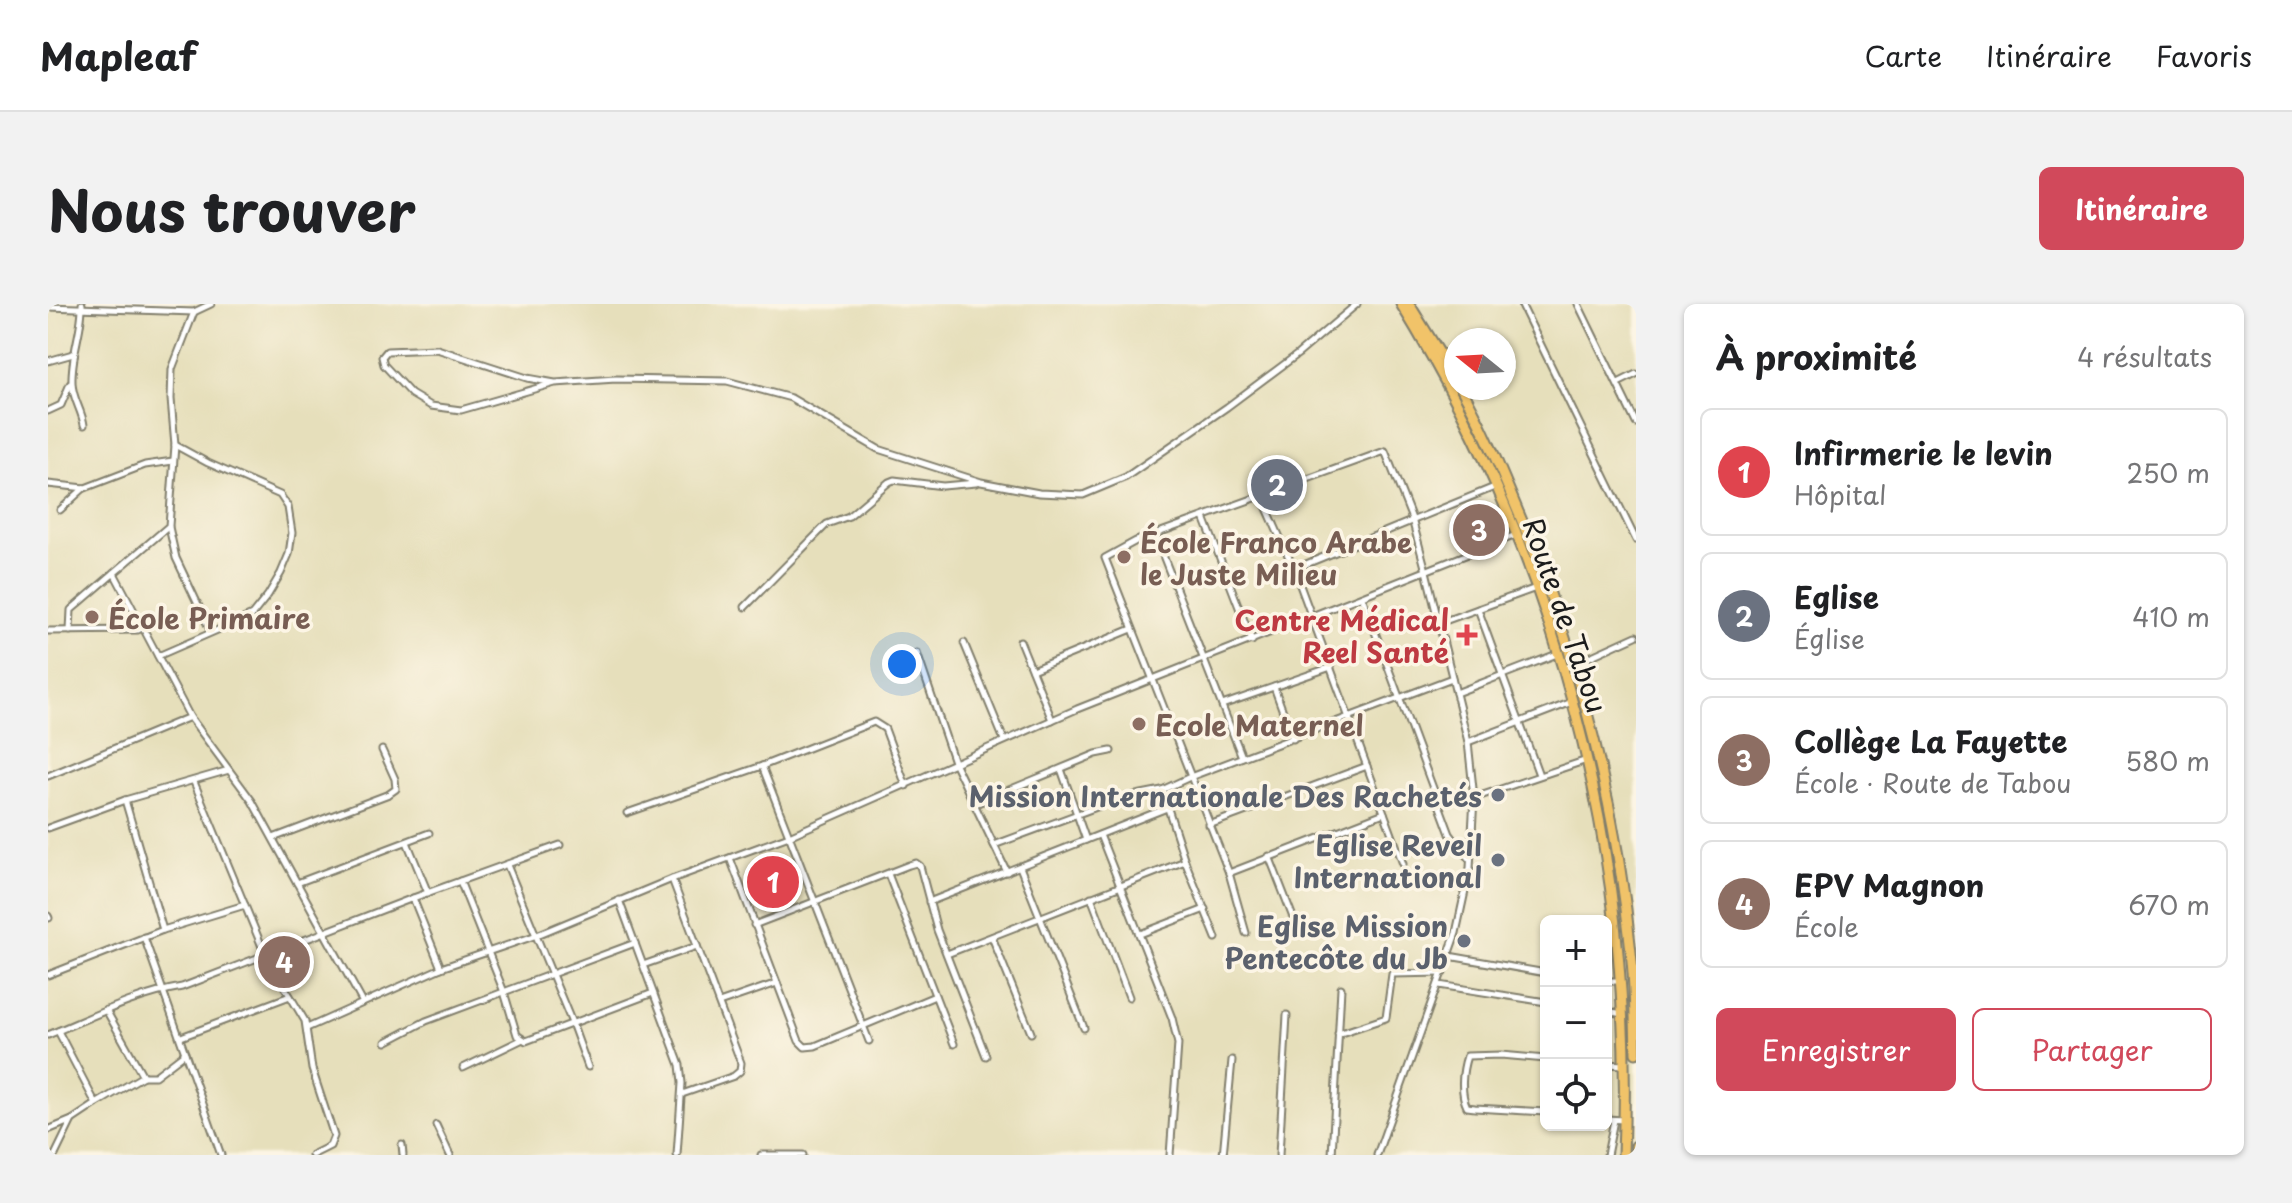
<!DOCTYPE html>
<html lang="fr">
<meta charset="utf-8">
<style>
:root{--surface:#fff;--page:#f2f2f2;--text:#202124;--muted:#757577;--line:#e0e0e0;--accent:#d1495b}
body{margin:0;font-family:"Playpen Sans",sans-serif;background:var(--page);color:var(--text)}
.controls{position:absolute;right:24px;bottom:24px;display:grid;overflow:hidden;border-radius:12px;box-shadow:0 2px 6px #0004}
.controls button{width:72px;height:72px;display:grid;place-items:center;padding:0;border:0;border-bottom:2px solid var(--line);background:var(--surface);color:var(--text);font:40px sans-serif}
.compass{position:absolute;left:1396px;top:24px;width:72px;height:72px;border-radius:50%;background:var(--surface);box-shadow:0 2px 6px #0004;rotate:288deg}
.you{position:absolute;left:854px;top:360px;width:28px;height:28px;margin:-20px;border:6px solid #fff;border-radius:50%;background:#1a73e8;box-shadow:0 0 0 12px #1a73e833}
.badge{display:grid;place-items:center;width:52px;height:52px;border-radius:50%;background:var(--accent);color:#fff;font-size:26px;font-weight:700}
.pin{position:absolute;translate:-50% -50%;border:4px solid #fff;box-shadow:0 2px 8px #0006}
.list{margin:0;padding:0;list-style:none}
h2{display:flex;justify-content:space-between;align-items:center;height:104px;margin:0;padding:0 32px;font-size:34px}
h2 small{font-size:26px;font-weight:400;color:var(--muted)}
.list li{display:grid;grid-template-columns:52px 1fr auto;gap:24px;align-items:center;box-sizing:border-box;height:128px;margin:0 16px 16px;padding:0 16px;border:2px solid var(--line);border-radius:12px}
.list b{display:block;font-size:30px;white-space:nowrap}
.list p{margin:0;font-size:26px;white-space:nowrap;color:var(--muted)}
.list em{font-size:26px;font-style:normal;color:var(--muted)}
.actions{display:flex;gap:16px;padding:24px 32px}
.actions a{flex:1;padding:18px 0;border:2px solid var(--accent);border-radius:12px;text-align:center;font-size:28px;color:var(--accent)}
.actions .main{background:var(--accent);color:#fff}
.icon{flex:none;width:44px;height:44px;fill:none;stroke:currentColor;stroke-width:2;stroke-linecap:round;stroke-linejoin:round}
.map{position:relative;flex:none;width:1588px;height:851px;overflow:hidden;border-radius:12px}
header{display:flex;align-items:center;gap:48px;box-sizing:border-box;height:112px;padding:0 40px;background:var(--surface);border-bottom:2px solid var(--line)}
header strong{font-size:38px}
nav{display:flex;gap:44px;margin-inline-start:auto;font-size:28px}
.intro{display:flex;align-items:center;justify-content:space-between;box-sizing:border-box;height:192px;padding:0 48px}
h1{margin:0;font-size:56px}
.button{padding:20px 36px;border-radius:12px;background:var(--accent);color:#fff;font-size:28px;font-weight:700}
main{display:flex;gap:48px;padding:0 48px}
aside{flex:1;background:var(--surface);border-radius:12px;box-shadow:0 2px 6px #0004}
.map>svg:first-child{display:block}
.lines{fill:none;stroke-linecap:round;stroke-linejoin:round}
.minor-casing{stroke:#817e6c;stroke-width:9}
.primary-casing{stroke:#817e6c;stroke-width:13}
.minor{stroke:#fff;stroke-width:5}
.primary{stroke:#f1c369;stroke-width:9}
.education-dot{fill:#8d6e63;stroke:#fcf5e5;stroke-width:3}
.health-dot{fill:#e0444e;stroke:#fcf5e5;stroke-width:3}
.worship-dot{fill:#6b7280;stroke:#fcf5e5;stroke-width:3}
.labels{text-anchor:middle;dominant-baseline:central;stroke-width:7;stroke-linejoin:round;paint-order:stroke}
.education-label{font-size:28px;font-weight:bold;fill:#785e54;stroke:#fcf5e5;text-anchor:start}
.street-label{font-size:28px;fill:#1c1c1c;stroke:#fcf5e5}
.health-label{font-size:28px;font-weight:bold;fill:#be3a42;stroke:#fcf5e5;text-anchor:end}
.worship-label{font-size:28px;font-weight:bold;fill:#5b616d;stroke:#fcf5e5;text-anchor:end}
</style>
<header>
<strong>Mapleaf</strong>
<nav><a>Carte</a><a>Itinéraire</a><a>Favoris</a></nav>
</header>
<div class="intro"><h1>Nous trouver</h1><a class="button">Itinéraire</a></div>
<main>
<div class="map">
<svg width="1588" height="851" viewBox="0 0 1588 851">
<rect width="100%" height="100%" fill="#fcf5e5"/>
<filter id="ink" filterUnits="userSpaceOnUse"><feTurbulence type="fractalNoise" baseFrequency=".0125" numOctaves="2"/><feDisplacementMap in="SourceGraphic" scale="16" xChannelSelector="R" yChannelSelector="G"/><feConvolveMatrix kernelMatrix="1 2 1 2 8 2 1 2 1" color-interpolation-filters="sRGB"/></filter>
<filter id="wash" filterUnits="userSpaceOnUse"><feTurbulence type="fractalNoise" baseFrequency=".006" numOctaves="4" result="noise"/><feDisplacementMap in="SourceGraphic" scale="32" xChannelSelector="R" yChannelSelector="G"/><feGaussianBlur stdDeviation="1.8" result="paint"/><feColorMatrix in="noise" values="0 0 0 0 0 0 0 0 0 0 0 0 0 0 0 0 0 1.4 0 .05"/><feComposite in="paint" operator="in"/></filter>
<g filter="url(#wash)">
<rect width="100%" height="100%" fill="#e6dfbb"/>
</g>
<g filter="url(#ink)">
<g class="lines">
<g class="minor-casing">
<g id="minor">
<path d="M 34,0 C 35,24 23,50 24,78 C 24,94 34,106 36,121"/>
<polyline points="1473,0 1588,236"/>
<polyline points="1530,0 1588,119"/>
<polyline points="0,3 146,8 163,0"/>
<polyline points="0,57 25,50"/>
<polyline points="507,79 479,74 389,45 339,47 334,53 336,61 363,90 383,102 413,106 507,79 568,75 679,77 743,94 830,145 933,178 991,189 1035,191 1078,173 1179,103 1250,50 1309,0"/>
<polyline points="1570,79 1588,70"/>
<polyline points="0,107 13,101 22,80"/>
<polyline points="0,180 37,184 97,161 125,157"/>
<polyline points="1214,193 1246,265 1355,560"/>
<polyline points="12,206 36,184"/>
<polyline points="1156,213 1204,337"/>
<polyline points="121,223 128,254 163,328"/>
<polyline points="1107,231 1194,453"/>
<polyline points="1246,265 1449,182"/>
<polyline points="66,269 121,222 127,141 123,95 124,65 146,8"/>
<polyline points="1314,293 1402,530 1421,555"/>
<polyline points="697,303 779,220 801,212 841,178 846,176 895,182 928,179"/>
<polyline points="1430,305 1491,471"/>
<polyline points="1391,319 1488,284"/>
<polyline points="0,327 90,326 95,323"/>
<polyline points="972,337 1004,416"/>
<polyline points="916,339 956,436"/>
<polyline points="869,349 906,458 959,568"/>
<polyline points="110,352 204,311 220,291 233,269 241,250 244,229 240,203 232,191 160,159 127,141"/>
<polyline points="1515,365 1588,332"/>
<polyline points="984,366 1084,325"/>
<polyline points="1226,383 1245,435"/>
<polyline points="1408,389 1509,350"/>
<polyline points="1174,401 1283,363"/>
<polyline points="142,413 204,497 314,697"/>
<polyline points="1420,438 1524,398"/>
<polyline points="714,462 826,418 837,425 858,482"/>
<polyline points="1013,465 1038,536"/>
<polyline points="0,472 142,413 66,269 23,306 22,327"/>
<polyline points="146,478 217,650 257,717 264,765 286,832 282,842 264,851"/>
<polyline points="1114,486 1137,557 1168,634"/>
<polyline points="1426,494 1539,456"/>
<polyline points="77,496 115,626"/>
<polyline points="927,500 1048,450 1063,447"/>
<polyline points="579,509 714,462 821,737"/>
<polyline points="1161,521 1319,462"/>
<polyline points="0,524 77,496 181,466"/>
<polyline points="1052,531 1124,714 1130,740 1122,851"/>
<polyline points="225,534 341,490 348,485 347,475 334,446"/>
<polyline points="359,538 380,589"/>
<polyline points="946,541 1073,494 1114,486 1142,473 1404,374"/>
<polyline points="1221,552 1246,616"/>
<polyline points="682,554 751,737 757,743 767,742 887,692"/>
<polyline points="459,561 524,719 540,763"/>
<polyline points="972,563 1036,724"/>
<polyline points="1181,569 1336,509"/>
<polyline points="840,570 906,740"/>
<polyline points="624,575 693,759 692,767 686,772 634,790"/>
<polyline points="412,577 456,688 469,731 478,737 605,689"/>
<polyline points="249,579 381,529"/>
<polyline points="1043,593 1081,693"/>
<polyline points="365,594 512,541"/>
<polyline points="571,596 632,761 634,779 629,851"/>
<polyline points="881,598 1119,504"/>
<polyline points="0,612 1,614"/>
<polyline points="706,621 861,561 868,559 872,562 889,626 938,752"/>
<polyline points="1198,629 1181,569 1057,254 1088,237 1337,147 1364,215 1378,267 1420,438 1426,494 1422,564 1408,629 1329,851"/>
<polyline points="1092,630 1157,605"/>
<polyline points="96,633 173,851"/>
<polyline points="944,633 983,729"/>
<polyline points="899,650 1137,557"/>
<polyline points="1401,652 1498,669"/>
<polyline points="595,661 649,642"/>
<polyline points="0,671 115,626 197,601"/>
<polyline points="1558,677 1570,677"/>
<polyline points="1391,681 1498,698"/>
<polyline points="671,699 729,679"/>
<polyline points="58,706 95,772"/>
<polyline points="1558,707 1575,710"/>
<polyline points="259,724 393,664"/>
<polyline points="1290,730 1338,714 1344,670 1395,669"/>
<path d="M 0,731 C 44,713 87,691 134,683 L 365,594 L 393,664 L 489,631 L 624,575 L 741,532 L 1029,405 L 1468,231"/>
<polyline points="133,733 242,692"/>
<polyline points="338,738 378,717 587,639"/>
<path d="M 1498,755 L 1453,751 L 1419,752 C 1414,767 1412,789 1419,803 L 1427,804 L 1498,808"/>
<polyline points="1558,760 1577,761"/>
<polyline points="415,764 473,736"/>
<polyline points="48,800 95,772 107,772 137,749"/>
<polyline points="1558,815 1576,816"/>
<polyline points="388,821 402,851"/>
<polyline points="0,826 24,816 48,800 10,727"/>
<polyline points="354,841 355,851"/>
<polyline points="7,851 24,816"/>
<polyline points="713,851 755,851"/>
<polyline points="1175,851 1184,756"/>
<polyline points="1231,851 1239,711"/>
<polyline points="1284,851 1293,684"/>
<polyline points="1559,851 1566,816"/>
</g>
</g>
<g class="primary-casing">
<g id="primary">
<path d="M 1353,0 C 1509,255 1588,551 1575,851"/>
<polyline points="1361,0 1408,76"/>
<path d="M 1413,84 C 1437,126 1455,172 1474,217 C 1532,357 1569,506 1584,657 C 1587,687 1587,718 1588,749"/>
<polyline points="1588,851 1588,842"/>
</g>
</g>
<use href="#minor" class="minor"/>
<use href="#primary" class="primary"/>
</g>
</g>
<g class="education-dot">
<circle cx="1076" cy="253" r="8"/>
<circle cx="44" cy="313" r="8"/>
<circle cx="1091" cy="420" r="8"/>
</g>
<path class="health-dot" d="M1415 319h8v8h8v8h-8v8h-8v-8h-8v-8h8z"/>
<g class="worship-dot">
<circle cx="1450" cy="491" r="8"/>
<circle cx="1450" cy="556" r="8"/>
<circle cx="1416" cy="637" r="8"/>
</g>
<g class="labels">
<g class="education-label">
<text x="1092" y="237">École Franco Arabe<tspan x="1092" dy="32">le Juste Milieu</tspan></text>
<text x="60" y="313">École Primaire</text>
<text x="1107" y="420">Ecole Maternel</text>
</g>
<g class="street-label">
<text transform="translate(1518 311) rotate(71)">Route de Tabou</text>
</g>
<g class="health-label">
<text x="1401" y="315">Centre Médical<tspan x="1401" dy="32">Reel Santé</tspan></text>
</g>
<g class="worship-label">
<text x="1434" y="491">Mission Internationale Des Rachetés</text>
<text x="1434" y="540">Eglise Reveil<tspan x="1434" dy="32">International</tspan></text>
<text x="1400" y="621">Eglise Mission<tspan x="1400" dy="32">Pentecôte du Jb</tspan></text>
</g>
</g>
</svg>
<div class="controls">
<button>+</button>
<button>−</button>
<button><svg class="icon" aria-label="locate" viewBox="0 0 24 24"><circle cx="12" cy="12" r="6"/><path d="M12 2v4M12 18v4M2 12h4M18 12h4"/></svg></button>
</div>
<svg class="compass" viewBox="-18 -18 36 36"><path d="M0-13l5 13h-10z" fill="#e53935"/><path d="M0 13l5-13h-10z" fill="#757577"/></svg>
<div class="you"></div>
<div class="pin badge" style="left:725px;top:578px;background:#e0444e">1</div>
<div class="pin badge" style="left:1229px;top:181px;background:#6b7280">2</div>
<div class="pin badge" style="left:1431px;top:226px;background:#8d6e63">3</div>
<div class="pin badge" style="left:236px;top:658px;background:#8d6e63">4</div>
</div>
<aside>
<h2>À proximité<small>4 résultats</small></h2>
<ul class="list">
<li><span class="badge" style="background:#e0444e">1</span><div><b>Infirmerie le levin</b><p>Hôpital</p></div><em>250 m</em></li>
<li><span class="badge" style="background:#6b7280">2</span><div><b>Eglise</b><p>Église</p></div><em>410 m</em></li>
<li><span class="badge" style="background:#8d6e63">3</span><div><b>Collège La Fayette</b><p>École · Route de Tabou</p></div><em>580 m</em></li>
<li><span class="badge" style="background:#8d6e63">4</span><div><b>EPV Magnon</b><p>École</p></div><em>670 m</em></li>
</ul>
<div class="actions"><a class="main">Enregistrer</a><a>Partager</a></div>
</aside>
</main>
